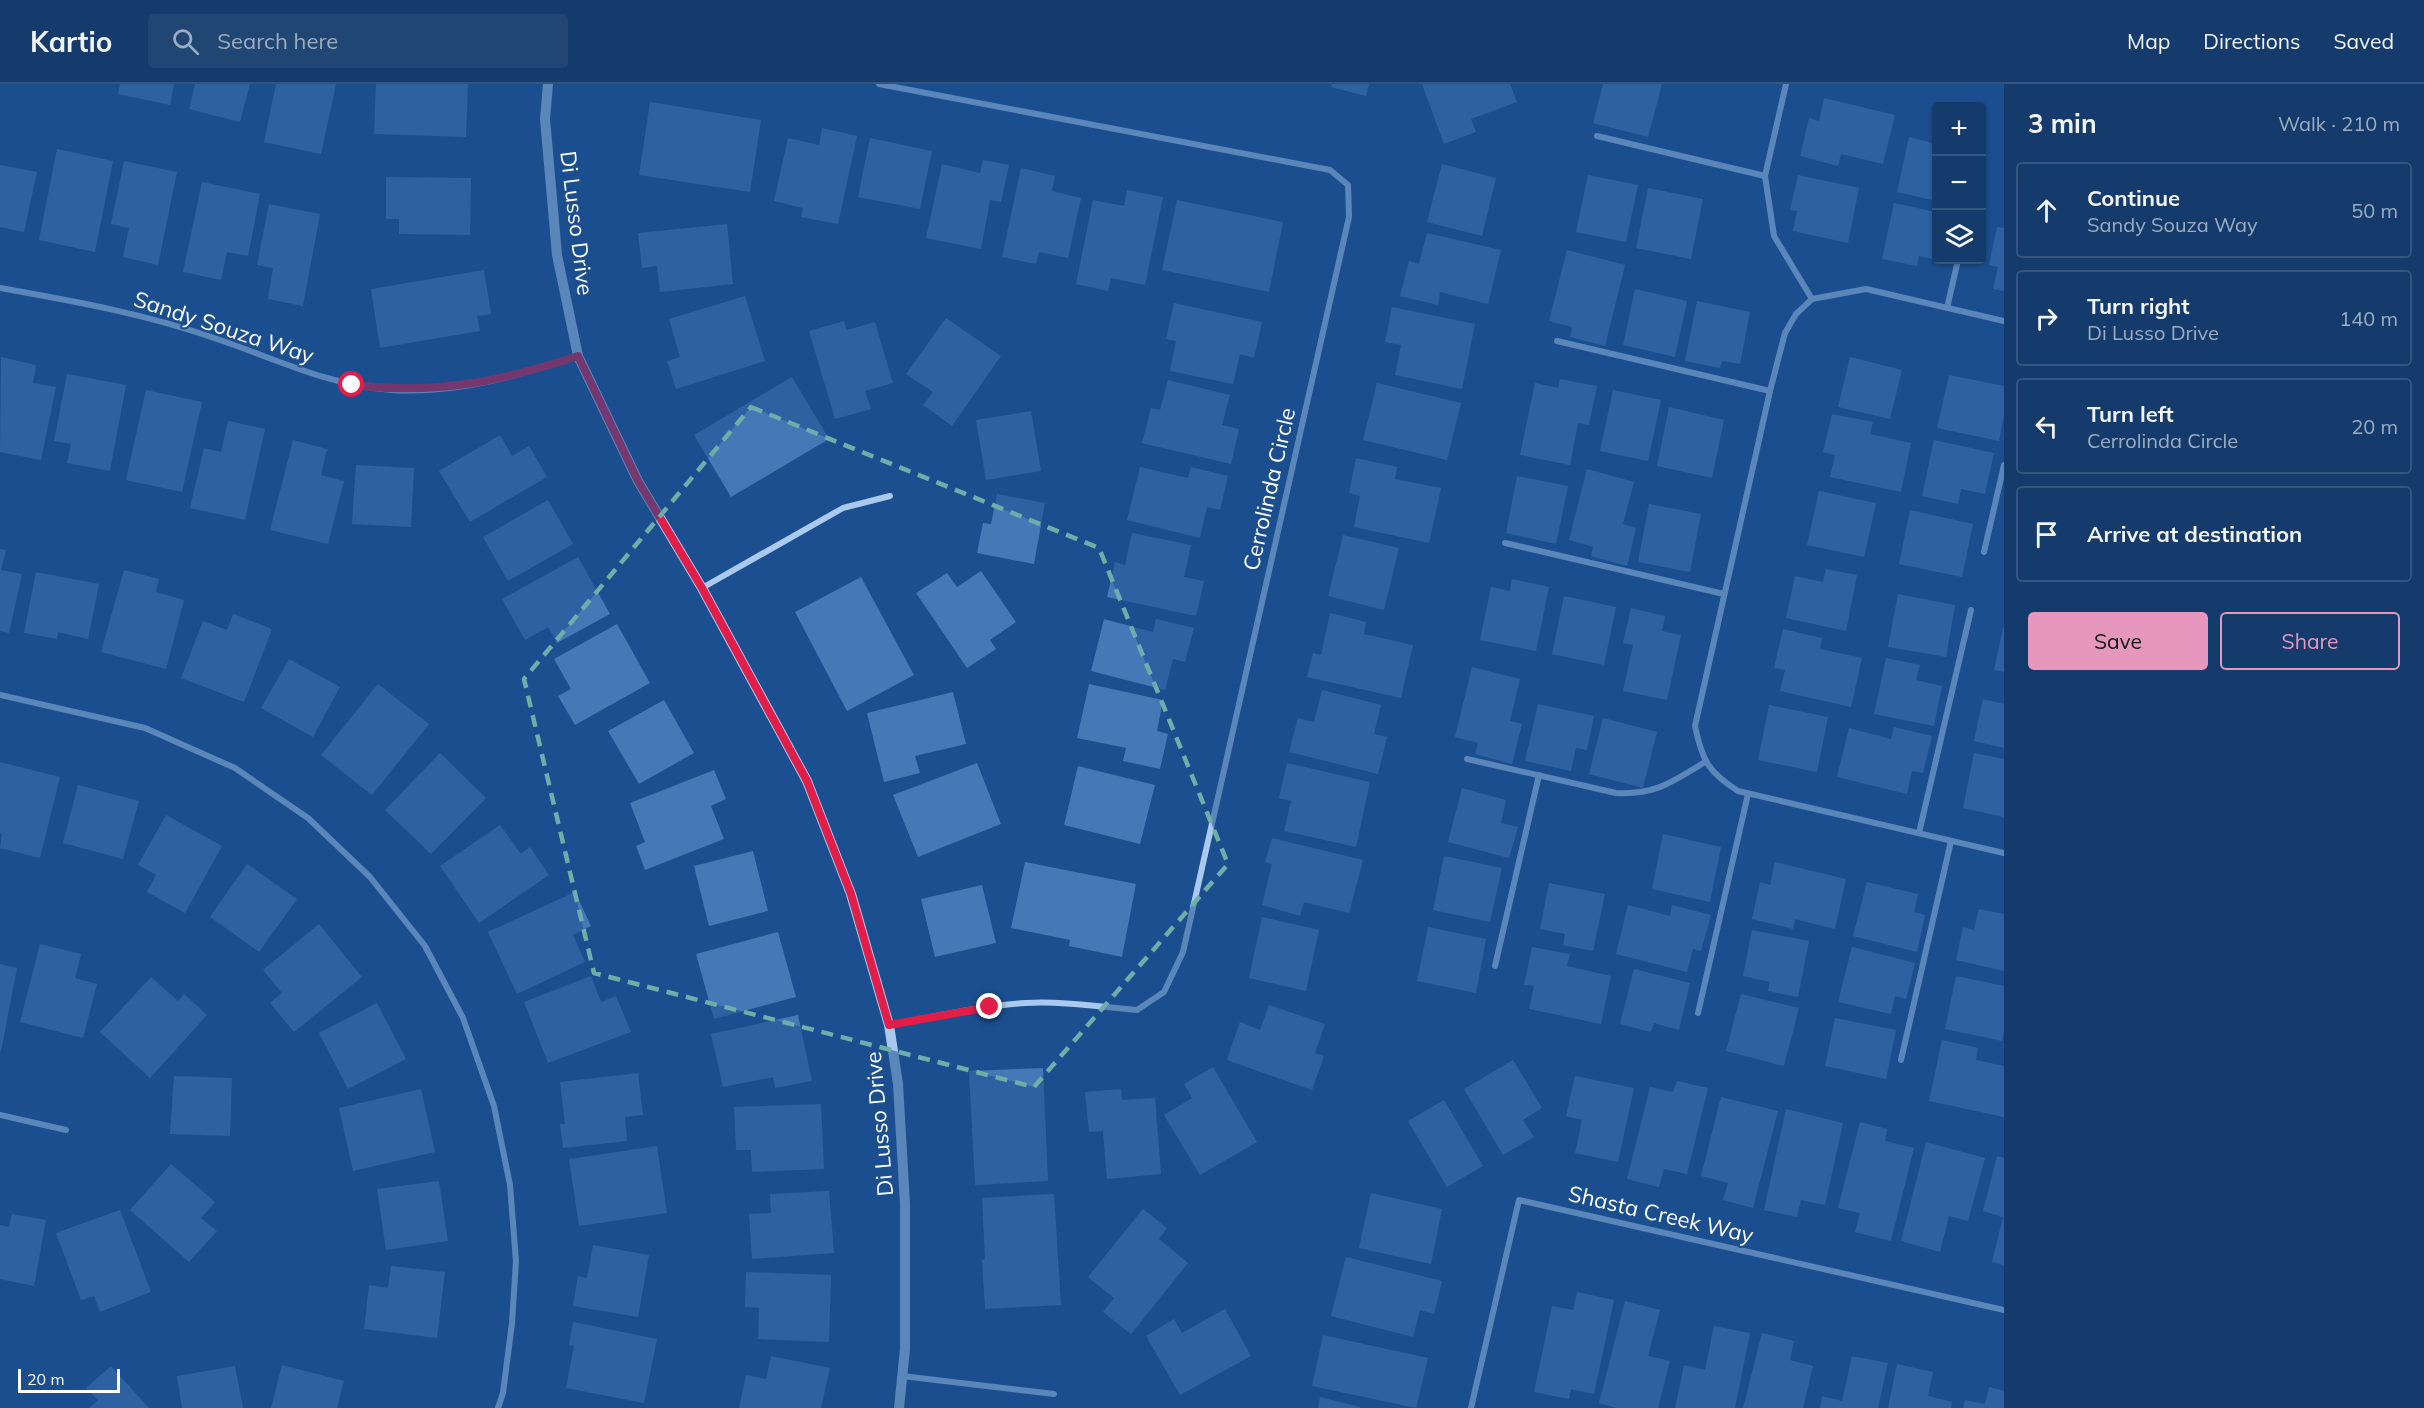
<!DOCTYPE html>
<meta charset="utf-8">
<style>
:root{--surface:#143b6b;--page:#214673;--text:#f1f3f6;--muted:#9dadc1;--line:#33557e;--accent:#e797bd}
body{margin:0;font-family:Mulish,sans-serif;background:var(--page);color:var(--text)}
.controls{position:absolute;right:18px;top:18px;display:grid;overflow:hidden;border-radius:6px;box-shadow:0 2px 4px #0004}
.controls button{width:54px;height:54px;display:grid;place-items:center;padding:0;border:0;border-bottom:2px solid var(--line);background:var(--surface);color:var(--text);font:30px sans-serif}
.scale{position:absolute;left:18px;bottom:15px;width:102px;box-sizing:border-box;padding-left:6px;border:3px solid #fff;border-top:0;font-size:16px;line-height:21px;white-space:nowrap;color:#fff;-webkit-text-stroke:4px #1b4f8f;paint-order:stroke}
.stop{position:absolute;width:18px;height:18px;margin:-14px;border:4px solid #e11d48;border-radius:50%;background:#fff}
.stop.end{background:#e11d48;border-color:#fff;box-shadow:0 2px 6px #0008}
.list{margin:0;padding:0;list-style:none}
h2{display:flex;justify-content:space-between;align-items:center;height:78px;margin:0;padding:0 24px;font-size:26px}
h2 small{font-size:20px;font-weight:400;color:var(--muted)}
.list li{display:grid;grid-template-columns:39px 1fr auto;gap:18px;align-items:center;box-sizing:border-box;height:96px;margin:0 12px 12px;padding:0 12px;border:2px solid var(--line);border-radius:6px}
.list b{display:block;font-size:22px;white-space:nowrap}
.list p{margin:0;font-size:20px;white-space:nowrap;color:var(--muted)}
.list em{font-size:20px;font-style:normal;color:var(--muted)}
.actions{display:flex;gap:12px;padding:18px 24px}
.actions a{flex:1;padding:14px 0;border:2px solid var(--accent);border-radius:6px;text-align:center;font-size:21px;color:var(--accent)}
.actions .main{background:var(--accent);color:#111}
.icon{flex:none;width:33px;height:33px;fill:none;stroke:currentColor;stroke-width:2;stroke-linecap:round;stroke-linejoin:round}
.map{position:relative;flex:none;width:2004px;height:1324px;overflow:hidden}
header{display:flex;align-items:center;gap:36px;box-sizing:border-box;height:84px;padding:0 30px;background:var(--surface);border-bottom:2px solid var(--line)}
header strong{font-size:28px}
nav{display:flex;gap:33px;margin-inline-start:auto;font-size:21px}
.search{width:420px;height:54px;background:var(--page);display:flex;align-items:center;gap:15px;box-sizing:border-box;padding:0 21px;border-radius:6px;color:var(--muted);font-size:22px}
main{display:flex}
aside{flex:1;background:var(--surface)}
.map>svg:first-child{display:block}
.building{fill:#4478b7}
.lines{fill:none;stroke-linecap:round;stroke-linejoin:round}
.minor{stroke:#a9c9ee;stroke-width:6}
.tertiary{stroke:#a9c9ee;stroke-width:10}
.route{stroke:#e11d48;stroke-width:8}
.marked{fill:none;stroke:#6fada8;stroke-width:4.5;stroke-dasharray:12 8;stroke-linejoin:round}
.labels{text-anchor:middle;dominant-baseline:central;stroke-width:4.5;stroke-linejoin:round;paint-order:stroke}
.street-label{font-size:22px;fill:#fff;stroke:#1b4f8f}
</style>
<header>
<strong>Kartio</strong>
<div class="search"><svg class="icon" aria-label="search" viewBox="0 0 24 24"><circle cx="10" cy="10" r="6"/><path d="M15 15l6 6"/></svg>Search here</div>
<nav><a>Map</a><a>Directions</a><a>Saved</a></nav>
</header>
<main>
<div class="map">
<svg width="2004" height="1324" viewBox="0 0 2004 1324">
<rect width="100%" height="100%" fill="#1b4f8f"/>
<g class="building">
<polygon points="120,0 174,0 170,21 118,10"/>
<polygon points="195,0 250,0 240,38 189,25"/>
<polygon points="276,0 336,0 321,70 264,58"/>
<polygon points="376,0 468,0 466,53 374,50"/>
<polygon points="1332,0 1369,0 1366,12 1331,3"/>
<polygon points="1422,0 1510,0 1517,18 1471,35 1476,48 1444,60"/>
<polygon points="1603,0 1662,0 1648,53 1593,39"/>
<polygon points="1824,14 1895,31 1883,80 1841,70 1838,82 1800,72 1809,34 1819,37"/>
<polygon points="650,18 761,36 750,108 639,91"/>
<polygon points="822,44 857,52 838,140 801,133 803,124 774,117 788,54 819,61"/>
<polygon points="1909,53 1936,60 1936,117 1897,108"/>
<polygon points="870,54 932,67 920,125 858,113"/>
<polygon points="57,65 113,77 95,168 39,156"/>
<polygon points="983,76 1009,81 1001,118 990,116 981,165 926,154 942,80 980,89"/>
<polygon points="124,77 177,88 158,181 123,173 129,144 111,140"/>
<polygon points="1442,80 1496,94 1482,152 1427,138"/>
<polygon points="0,81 37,88 24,148 0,143"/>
<polygon points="1021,84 1055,92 1052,107 1081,114 1068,174 1039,168 1036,180 1002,173"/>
<polygon points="1588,91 1638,101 1626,158 1576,148"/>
<polygon points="1798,91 1859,104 1848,159 1793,147 1797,127 1790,126"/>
<polygon points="386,93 471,94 470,151 399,150 399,135 386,135"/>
<polygon points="202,98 260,110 248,172 227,168 221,196 183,188"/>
<polygon points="1648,104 1703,115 1691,175 1636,164"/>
<polygon points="1127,106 1163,113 1145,201 1111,194 1108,207 1076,200 1093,116 1124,122"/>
<polygon points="1177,116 1283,138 1269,208 1162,186"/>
<polygon points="1894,119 1936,128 1936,176 1919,172 1917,182 1882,175"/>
<polygon points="269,120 320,130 303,222 268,215 273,184 257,181"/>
<polygon points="727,140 733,200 660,208 657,182 642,184 638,149"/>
<polygon points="1997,143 2004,144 2004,207 1993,205 1998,183 1989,181"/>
<polygon points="1427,149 1501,166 1488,220 1440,208 1438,221 1400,212 1409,177 1419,180"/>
<polygon points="1567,166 1625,181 1605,262 1570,253 1572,243 1549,237"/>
<polygon points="484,186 491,230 477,232 480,247 380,264 371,205"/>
<polygon points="1635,205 1687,217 1675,273 1623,261"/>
<polygon points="745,212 765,277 676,305 667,277 680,273 669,235"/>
<polygon points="1697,217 1750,228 1740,280 1722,277 1720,284 1685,277"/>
<polygon points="1174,219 1262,238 1254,274 1240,270 1233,300 1170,287 1176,257 1166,255"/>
<polygon points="1392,223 1475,240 1462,305 1395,291 1401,261 1385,258"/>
<polygon points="946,234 1001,272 952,342 923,321 933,308 906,290"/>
<polygon points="844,237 847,246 875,238 893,299 865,307 871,325 835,335 809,247"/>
<polygon points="1,273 36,281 33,299 56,303 41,376 0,368"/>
<polygon points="1850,273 1902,286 1890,335 1838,323"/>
<polygon points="67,290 126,301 110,387 67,379 71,360 54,357"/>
<polygon points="1949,291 2004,302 2004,332 1999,357 1937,344"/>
<polygon points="792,293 829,355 731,413 694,351"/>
<polygon points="1560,295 1597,302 1589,341 1578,339 1570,381 1520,371 1535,299 1558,304"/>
<polygon points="1168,296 1230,311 1222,341 1239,345 1231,380 1142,359 1151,324 1160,326"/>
<polygon points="1377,299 1461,319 1447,376 1363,356"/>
<polygon points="146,306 202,318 182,408 126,396"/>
<polygon points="1613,306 1661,316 1648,377 1600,367"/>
<polygon points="1669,323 1724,336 1712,394 1657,382"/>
<polygon points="1031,327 1041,387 986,396 976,336"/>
<polygon points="1832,330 1873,338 1870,350 1911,359 1901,408 1830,393 1835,371 1823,368"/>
<polygon points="228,337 265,345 245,436 190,424 204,364 221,368"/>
<polygon points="500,351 512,372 529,362 547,393 470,438 439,387"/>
<polygon points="293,356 327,365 321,391 344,397 328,460 270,446"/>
<polygon points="1934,356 1994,369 1985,410 1961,405 1958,420 1922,412"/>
<polygon points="1356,374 1397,383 1395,395 1441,404 1429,459 1354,443 1360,412 1349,409"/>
<polygon points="356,381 414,384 411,443 352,440"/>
<polygon points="1140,383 1188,394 1191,383 1228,392 1220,426 1207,423 1200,454 1127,436"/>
<polygon points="1587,385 1634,398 1623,440 1636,444 1627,482 1591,472 1593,463 1569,456"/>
<polygon points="1517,392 1568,402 1556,460 1506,449"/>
<polygon points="1819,407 1876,419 1864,473 1807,461"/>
<polygon points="997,410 1045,419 1034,480 977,469 983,439 991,440"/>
<polygon points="548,416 573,460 508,497 483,453"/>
<polygon points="1649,420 1701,430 1690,488 1638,478"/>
<polygon points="1910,426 1973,440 1962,493 1899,480"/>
<polygon points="1132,449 1191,461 1184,493 1204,497 1196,532 1107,513 1115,478 1125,481"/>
<polygon points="1343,451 1399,464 1384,526 1328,512"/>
<polygon points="0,465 6,466 1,486 22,490 9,549 0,547"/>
<polygon points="578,473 610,530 557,559 548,543 525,556 502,515"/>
<polygon points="1826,485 1857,491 1846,547 1786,534 1795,492 1823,498"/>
<polygon points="124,486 159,495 156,508 184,516 166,585 101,568"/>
<polygon points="981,487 1016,538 990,556 996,565 967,584 916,509 947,489 957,503"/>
<polygon points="36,488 99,500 88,555 58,548 57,555 24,549"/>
<polygon points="861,493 914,591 847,627 795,528"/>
<polygon points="1512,495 1549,503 1536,567 1480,556 1491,503 1510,507"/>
<polygon points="1898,510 1955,521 1946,573 1888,563"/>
<polygon points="1564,512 1616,523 1604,581 1552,570"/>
<polygon points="1631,524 1665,532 1662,547 1681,551 1667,616 1623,607 1633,561 1623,559"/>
<polygon points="1330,529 1366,538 1364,550 1413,561 1401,614 1307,593 1313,569 1321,571"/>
<polygon points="233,530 272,545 244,618 181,594 203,537 227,546"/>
<polygon points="1104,535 1153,548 1156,535 1194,544 1185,578 1173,575 1165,606 1091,587"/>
<polygon points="617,540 650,599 575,641 558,612 571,605 554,575"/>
<polygon points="2003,544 2004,544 2004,588 1994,586"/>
<polygon points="1783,545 1822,554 1820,565 1862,574 1851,623 1780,607 1785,586 1774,584"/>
<polygon points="1886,574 1920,581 1916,596 1942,602 1934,642 1874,630"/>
<polygon points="289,575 340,603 313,653 261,624"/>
<polygon points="1472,583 1520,595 1510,637 1522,640 1512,680 1475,670 1478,659 1455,653"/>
<polygon points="378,600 429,640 372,711 321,671"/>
<polygon points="1089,600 1163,616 1157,647 1168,650 1160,685 1123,677 1126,664 1077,654"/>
<polygon points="1322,606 1381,621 1374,650 1387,653 1378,690 1289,668 1298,634 1314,638"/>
<polygon points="953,608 966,660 915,672 920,689 884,698 867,629"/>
<polygon points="1983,615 2004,620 2004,664 1974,657"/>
<polygon points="664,616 694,669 639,700 608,647"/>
<polygon points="1538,620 1594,632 1587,666 1576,664 1571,687 1525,677"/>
<polygon points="1769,621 1828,633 1817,688 1758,676"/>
<polygon points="1603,634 1657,648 1643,704 1589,690"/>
<polygon points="1894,643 1932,652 1923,689 1912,687 1907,710 1837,693 1849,644 1891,655"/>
<polygon points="440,669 486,714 431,770 385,726"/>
<polygon points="1974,669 2004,675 2004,733 1963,724"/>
<polygon points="0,678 60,693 40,774 0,764 2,750 0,749"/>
<polygon points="977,679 1001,740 918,773 893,711"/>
<polygon points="1287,679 1370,698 1356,763 1284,747 1291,717 1279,714"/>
<polygon points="1078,682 1155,701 1140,760 1064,741"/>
<polygon points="714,686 726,715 711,722 724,755 645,786 636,762 645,758 630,719"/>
<polygon points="78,701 139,717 123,775 63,759"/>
<polygon points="1462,704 1506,716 1501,739 1518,743 1509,774 1448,758"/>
<polygon points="166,731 222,762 185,829 147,808 156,791 138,781"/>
<polygon points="500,741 521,770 530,763 549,791 479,839 440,782"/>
<polygon points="1663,750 1721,763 1710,818 1652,805"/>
<polygon points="1272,754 1363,776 1349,829 1304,818 1300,832 1262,821 1272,780 1265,778"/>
<polygon points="753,767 768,827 709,842 694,782"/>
<polygon points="1444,772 1502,784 1490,838 1433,826"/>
<polygon points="1025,778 1136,800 1122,873 1069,862 1070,856 1011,844"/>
<polygon points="1775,778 1846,795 1835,845 1795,835 1793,845 1752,835 1760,798 1770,801"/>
<polygon points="247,780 297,815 259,868 210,833"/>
<polygon points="1867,798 1918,810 1914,828 1925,831 1917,868 1853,852"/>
<polygon points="1549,799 1605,810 1593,867 1563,861 1565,850 1540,845"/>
<polygon points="982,801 996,859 935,873 921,815"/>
<polygon points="575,808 591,842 573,851 585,878 517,910 488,848"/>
<polygon points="1628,821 1670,832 1672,821 1711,831 1701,867 1693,865 1687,888 1616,870"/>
<polygon points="1979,825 2004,830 2004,887 1956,876 1963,843 1974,846"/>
<polygon points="1262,833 1319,846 1306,907 1249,894"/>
<polygon points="319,840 362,893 294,948 270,919 282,909 263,886"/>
<polygon points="1428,843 1486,855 1476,909 1417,897"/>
<polygon points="1752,846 1809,857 1798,913 1768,907 1770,898 1743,892"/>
<polygon points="778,848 796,913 714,935 696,870"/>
<polygon points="40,860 81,870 75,894 97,900 83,954 20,938"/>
<polygon points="1532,863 1570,870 1567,882 1611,892 1601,940 1529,925 1534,902 1524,901"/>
<polygon points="1852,863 1915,879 1906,915 1895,912 1891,930 1838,918"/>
<polygon points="0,880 17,884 1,967 0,967"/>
<polygon points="1634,885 1690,899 1679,946 1654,939 1651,948 1620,940"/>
<polygon points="591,892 601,918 616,912 631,948 548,979 524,918"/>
<polygon points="1956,892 2004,902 2004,947 2002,957 1945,945"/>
<polygon points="151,893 178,917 184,910 207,931 150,994 100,948"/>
<polygon points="1741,910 1799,924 1784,982 1726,967"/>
<polygon points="377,919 406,975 348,1005 319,949"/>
<polygon points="1269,921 1325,940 1315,969 1324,972 1312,1006 1227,976 1240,938 1260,946"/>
<polygon points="798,931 812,997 775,1004 773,993 723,1003 711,950"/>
<polygon points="1835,934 1896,946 1886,995 1825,982"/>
<polygon points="1942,956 1978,964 1976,976 2004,982 2004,1033 1929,1017"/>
<polygon points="1513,976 1542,1024 1523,1036 1534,1053 1503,1071 1464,1005"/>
<polygon points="1213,983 1257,1058 1200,1091 1164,1031 1192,1014 1184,1000"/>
<polygon points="1043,984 1048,1097 975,1101 969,987"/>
<polygon points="638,989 643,1031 625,1033 627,1057 563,1064 560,1040 565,1040 560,998"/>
<polygon points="174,992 232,994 230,1052 170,1050"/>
<polygon points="1575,992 1634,1004 1618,1078 1575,1069 1582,1036 1566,1032"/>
<polygon points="1677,997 1708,1004 1687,1090 1664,1085 1659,1103 1627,1095 1650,1003 1673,1008"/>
<polygon points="421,1005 435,1068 353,1087 339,1024"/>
<polygon points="1121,1005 1122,1016 1155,1014 1161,1090 1107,1095 1103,1047 1089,1048 1085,1008"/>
<polygon points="1721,1013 1778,1027 1753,1124 1723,1116 1728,1099 1701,1092"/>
<polygon points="1444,1016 1483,1082 1447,1103 1408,1037"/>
<polygon points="821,1020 824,1085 752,1088 751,1066 736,1066 734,1023"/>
<polygon points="1786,1025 1843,1039 1825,1121 1801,1116 1797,1133 1764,1126"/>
<polygon points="1860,1038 1887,1045 1885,1057 1914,1064 1891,1157 1855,1148 1860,1129 1838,1124"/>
<polygon points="1926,1058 1985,1074 1968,1137 1949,1132 1940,1168 1901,1157"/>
<polygon points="657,1062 667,1129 579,1142 569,1075"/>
<polygon points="1997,1072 2004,1074 2004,1181 1992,1178 2003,1133 1983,1127"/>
<polygon points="171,1080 215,1118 201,1134 217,1147 189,1178 130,1126"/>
<polygon points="439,1097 448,1157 386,1166 377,1105"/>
<polygon points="829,1107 834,1169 752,1175 749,1130 771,1129 770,1110"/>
<polygon points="1371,1109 1442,1125 1431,1180 1359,1164"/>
<polygon points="1054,1110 1061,1221 985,1225 982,1176 985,1175 982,1114"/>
<polygon points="1143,1125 1167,1144 1159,1155 1188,1179 1131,1250 1103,1228 1114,1214 1088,1193"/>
<polygon points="120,1126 151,1208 100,1228 94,1212 81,1216 56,1149"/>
<polygon points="12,1130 46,1136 34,1202 0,1195 0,1141 9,1143"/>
<polygon points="593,1161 649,1171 638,1233 573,1222 578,1192 587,1194"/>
<polygon points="1346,1173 1442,1197 1434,1230 1420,1226 1413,1253 1331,1232"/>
<polygon points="391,1182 445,1188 437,1254 364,1245 369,1201 388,1204"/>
<polygon points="746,1188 831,1191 829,1258 758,1255 759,1224 745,1223"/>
<polygon points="1577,1208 1614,1216 1594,1310 1571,1305 1569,1315 1534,1308 1552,1222 1573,1226"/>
<polygon points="1625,1217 1660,1226 1648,1272 1670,1277 1658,1324 1617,1324 1599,1319"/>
<polygon points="1225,1225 1251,1272 1180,1311 1146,1252 1174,1235 1182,1249"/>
<polygon points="573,1238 657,1255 644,1319 566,1304 574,1262 569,1261"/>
<polygon points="1714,1242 1750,1249 1735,1324 1675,1324 1684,1281 1705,1286"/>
<polygon points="1762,1249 1794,1257 1790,1276 1813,1282 1803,1324 1743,1324"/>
<polygon points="1323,1251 1428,1274 1416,1324 1312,1302"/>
<polygon points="771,1272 830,1284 821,1324 739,1324 746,1291 766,1295"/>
<polygon points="1852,1272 1888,1279 1878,1324 1820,1324 1822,1312 1842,1317"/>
<polygon points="1897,1280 1933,1288 1928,1312 1952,1318 1951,1324 1888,1324"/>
<polygon points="282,1281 344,1297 337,1324 271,1324"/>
<polygon points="111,1282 149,1324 89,1324 98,1316 86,1304"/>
<polygon points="235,1282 243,1324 182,1324 177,1292"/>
<polygon points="1989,1303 2004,1307 2004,1324 1963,1324 1965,1316 1985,1320"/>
<polygon points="1320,1313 1360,1323 1360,1324 1318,1324"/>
</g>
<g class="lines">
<g class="minor">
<path d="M 879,0 L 1330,86 L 1348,101 L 1349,133 L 1183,868 L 1164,908 L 1137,926 C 1100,923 1064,917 1026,919 C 980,922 934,933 889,941"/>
<polyline points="1786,0 1765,92 1774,152 1812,215"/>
<polyline points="1597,52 1765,92"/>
<path d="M 0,204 C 73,217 147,230 217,255 C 276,275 327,301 391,306 C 455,310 518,292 578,272"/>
<polyline points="1947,224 1958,176"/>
<path d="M 2004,237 L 1866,205 L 1812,215 L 1796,230 L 1785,249 L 1770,307 L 1695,642 C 1702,676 1708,688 1738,707 L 2004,769"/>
<polyline points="1557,257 1770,307"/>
<polyline points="1505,459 1724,510"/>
<polyline points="1984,468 2004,381"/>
<polyline points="702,504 843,424 890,412"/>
<polyline points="0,611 145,644 235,684 308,734 370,793 425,862 463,934 494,1022 510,1101 516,1177 512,1239 503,1309 498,1324"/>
<path d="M 1467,675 L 1616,709 C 1656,711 1672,698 1705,678"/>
<polyline points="1919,749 1971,526"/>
<polyline points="1495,882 1539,691"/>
<polyline points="1698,929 1748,710"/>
<polyline points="1901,976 1951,757"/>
<polyline points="0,1031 66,1046"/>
<polyline points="902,1292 1054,1310"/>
<polyline points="1471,1324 1519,1116 2004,1226"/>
</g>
<polyline class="tertiary" points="548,0 545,35 557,171 578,272 638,397 702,504 807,697 851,810 889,941 898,1000 905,1120 905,1265 899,1324"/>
</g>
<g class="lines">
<path class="route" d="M 352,301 C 435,311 499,298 578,272 L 638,397 L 702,504 L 807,697 L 851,810 L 889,941 L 990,923"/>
</g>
<path d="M0 0H2004V1324H0ZM 751,323 L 1099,464 L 1228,780 L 1034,1003 L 594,889 L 524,595 Z" fill="#1b4f8f" fill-opacity=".55" fill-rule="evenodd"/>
<path class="marked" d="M 751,323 L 1099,464 L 1228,780 L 1034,1003 L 594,889 L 524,595 Z"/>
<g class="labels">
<g class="street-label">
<text transform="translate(577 139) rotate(83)">Di Lusso Drive</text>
<text transform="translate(224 243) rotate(18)">Sandy Souza Way</text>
<text transform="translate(1269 405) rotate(-77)">Cerrolinda Circle</text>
<text transform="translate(879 1040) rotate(-95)">Di Lusso Drive</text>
<text transform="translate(1661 1130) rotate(13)">Shasta Creek Way</text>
</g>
</g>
</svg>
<div class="controls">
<button>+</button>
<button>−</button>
<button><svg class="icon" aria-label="layers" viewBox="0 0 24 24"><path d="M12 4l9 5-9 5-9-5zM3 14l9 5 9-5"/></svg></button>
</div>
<div class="scale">20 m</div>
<div class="stop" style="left:352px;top:301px"></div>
<div class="stop end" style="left:990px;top:923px"></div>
</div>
<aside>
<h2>3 min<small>Walk · 210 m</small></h2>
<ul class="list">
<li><svg class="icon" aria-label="ahead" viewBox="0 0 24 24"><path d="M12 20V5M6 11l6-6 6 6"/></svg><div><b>Continue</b><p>Sandy Souza Way</p></div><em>50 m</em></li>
<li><svg class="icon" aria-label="right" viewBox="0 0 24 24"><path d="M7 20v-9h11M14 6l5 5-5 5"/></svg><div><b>Turn right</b><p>Di Lusso Drive</p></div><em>140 m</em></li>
<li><svg class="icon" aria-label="left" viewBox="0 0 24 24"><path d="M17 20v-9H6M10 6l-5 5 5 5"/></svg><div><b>Turn left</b><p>Cerrolinda Circle</p></div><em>20 m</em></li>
<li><svg class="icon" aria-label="arrive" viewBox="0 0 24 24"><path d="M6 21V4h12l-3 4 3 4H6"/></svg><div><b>Arrive at destination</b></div></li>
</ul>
<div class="actions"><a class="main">Save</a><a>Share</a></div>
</aside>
</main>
